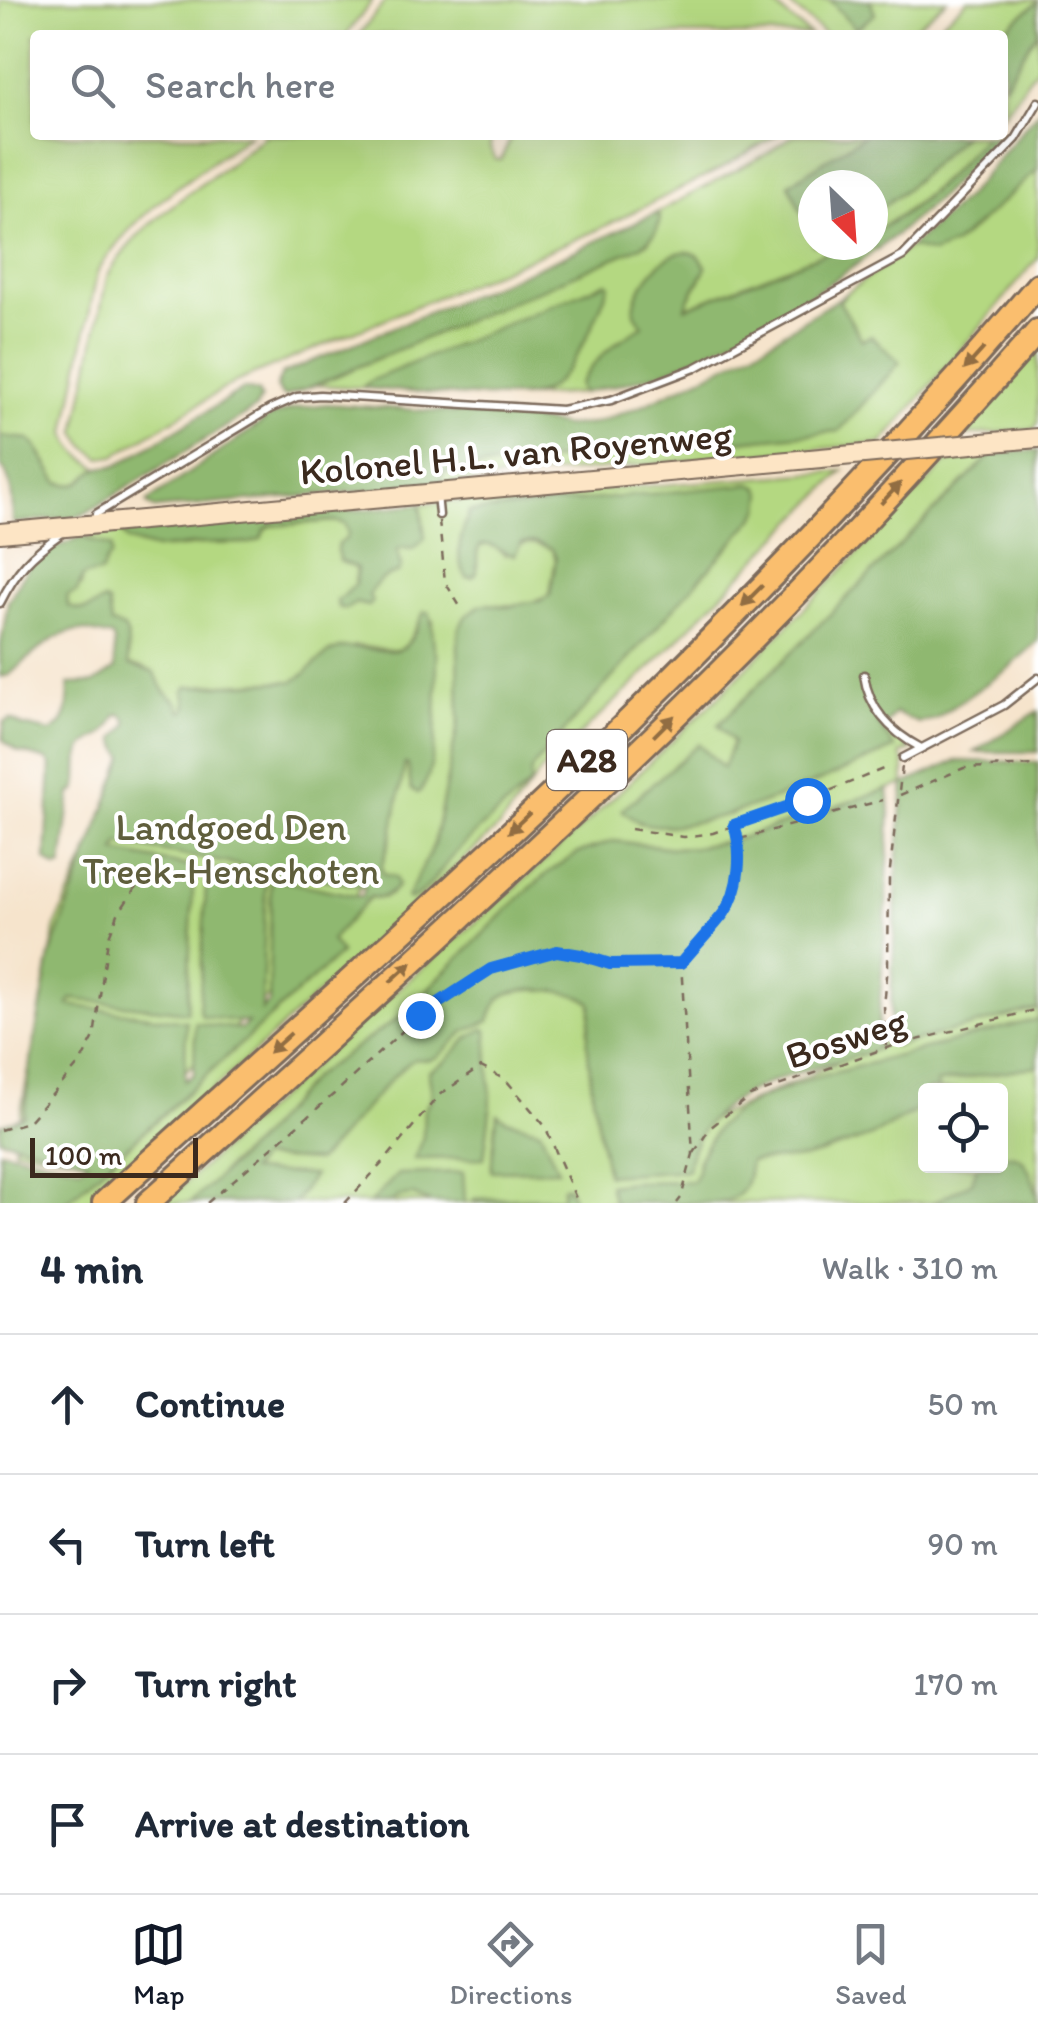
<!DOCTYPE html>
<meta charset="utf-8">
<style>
:root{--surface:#fff;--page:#f6f6f7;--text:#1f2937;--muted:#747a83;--line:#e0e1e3;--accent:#111827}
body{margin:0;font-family:Itim,sans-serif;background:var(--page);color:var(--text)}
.controls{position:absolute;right:30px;bottom:30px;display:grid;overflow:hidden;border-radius:10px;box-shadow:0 10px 40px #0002}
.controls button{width:90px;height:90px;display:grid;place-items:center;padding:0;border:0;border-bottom:2px solid var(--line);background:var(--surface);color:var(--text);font:50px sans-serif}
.compass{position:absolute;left:798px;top:170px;width:90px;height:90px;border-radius:50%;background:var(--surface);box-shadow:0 10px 40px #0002;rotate:155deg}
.scale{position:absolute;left:30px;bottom:25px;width:168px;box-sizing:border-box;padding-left:10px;border:5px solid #3b2a1e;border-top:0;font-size:28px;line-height:35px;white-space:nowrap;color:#3b2a1e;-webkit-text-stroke:8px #fff;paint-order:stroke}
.stop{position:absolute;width:30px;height:30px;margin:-22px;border:8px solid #1a73e8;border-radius:50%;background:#fff}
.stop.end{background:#1a73e8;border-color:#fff;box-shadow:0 2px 10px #0008}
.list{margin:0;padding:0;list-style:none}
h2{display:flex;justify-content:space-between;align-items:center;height:130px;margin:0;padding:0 40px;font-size:42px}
h2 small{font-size:32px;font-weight:400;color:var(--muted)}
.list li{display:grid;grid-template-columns:65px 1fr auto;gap:30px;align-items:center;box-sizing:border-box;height:140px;padding:0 40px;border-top:2px solid var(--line)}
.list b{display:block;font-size:38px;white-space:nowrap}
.list em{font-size:32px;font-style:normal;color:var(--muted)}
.icon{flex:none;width:55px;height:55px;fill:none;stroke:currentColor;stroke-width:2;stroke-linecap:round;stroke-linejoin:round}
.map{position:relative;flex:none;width:1038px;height:1203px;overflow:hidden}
.search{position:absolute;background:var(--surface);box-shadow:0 10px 40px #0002;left:30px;right:30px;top:30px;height:110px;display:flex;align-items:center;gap:25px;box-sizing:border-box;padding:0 35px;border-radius:10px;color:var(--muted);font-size:38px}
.sheet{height:690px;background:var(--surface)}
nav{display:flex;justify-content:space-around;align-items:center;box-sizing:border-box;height:140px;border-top:2px solid var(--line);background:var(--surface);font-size:28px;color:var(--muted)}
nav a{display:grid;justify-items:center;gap:5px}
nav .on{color:var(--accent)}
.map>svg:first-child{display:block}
.green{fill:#b4d881;stroke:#788150;stroke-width:2.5;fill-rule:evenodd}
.forest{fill:#8fb86f;stroke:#657146;stroke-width:2.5;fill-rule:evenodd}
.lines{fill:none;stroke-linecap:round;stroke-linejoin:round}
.lane-casing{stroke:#7c6b5b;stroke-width:11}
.secondary-casing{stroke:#7c6b5b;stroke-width:22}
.highway-casing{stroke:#7c6b5b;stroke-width:28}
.path{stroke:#7c6b5b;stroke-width:2.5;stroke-dasharray:8 8;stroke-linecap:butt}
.lane{stroke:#fff;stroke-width:6}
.secondary{stroke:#fde5c5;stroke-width:18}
.highway{stroke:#fabe6e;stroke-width:22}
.secondary-bridge-casing{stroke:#7c6b5b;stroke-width:22;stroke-linecap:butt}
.secondary-bridge{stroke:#fde5c5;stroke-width:18}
.oneway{fill:#916d42}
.route{stroke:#1a73e8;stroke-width:12}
.labels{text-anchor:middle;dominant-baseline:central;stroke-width:8;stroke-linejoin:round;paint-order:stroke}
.shield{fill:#fff;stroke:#766a62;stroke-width:2.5}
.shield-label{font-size:35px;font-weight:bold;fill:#3b2a1e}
.street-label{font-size:38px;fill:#3b2a1e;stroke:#fff}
.park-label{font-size:38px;fill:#5f5e3c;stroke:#fff}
</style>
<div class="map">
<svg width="1038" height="1203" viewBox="0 0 1038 1203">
<rect width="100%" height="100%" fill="#fff"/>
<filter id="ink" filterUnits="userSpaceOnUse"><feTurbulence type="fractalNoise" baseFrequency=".01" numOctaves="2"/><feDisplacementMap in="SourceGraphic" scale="20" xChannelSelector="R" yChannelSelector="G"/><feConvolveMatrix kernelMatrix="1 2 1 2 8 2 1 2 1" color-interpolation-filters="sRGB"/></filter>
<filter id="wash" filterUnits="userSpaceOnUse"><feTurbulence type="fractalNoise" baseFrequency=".0048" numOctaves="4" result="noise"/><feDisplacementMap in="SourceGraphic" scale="40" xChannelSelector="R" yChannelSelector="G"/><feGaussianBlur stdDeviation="2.25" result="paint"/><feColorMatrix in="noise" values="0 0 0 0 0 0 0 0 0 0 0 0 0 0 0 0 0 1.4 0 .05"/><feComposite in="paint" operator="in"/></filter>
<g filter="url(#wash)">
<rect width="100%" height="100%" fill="#f6e4cc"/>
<g class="green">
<path d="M 0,0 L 373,0 L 346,35 L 35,35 L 35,135 L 249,135 C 195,175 131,213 97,273 L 66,433 C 71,449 84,459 99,468 C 86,479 75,490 58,482 L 35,445 L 28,439 L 0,436 Z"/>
<polygon points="386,0 768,0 810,35 359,35"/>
<polygon points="784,0 830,0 856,28 874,14 870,0 947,0 906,35 826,35"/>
<polygon points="968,0 1038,0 1038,2 997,35 927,35"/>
<polygon points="1038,31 1038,66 1003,114 1003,86"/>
<path d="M 265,135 L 491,135 L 490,148 L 495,159 L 501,160 L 512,135 L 777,135 L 718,170 L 597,230 L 235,382 L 114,456 L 101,458 L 87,448 L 76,432 L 107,277 C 143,212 212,184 265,135 Z"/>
<path d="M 794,135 L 865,135 L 789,184 L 813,238 L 813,245 L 845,245 L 685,308 C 691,293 701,282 706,266 L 658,266 C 643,285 626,304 644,326 C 617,339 595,359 579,385 L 582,393 L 536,396 L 554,383 L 584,342 L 365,386 L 366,388 L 315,385 L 647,243 L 656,231 L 660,217 L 656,213 L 768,153 Z"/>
<path d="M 963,135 L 985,135 C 953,173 916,208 873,232 L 873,214 L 907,188 Z"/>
<polygon points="1038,169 1038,258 882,443 442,484 441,473 463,469 758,439 862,341 839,301 847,293 909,247 968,233"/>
<polygon points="1038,350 1038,423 1034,429 959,436"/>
<polygon points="992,454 719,724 733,742 723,769 640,823 669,826 732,814 871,716 911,750 900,754 904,762 904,784 735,840 695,847 674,848 613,841 520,897 400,1017 313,1077 255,1143 229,1165 207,1189 190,1203 163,1203 375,1009 506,896 597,813 714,701 947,462"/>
<path d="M 843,471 L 639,679 L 543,769 L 499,827 L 90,1203 L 65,1203 L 341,953 L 331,940 L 370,897 L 382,898 L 391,894 L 381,867 L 392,834 L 389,828 L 350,908 L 289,978 L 88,1159 L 14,1149 L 56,925 L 127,763 L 419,679 L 408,765 L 411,789 L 437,656 L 432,645 L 433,621 L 424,613 L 406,646 L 398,651 L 355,646 L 317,662 L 306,674 L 294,681 L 203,685 L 187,701 L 186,711 L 181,712 C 177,703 173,701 166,693 C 148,673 162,671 129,665 L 127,634 L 111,624 L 104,602 C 91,609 83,614 68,607 L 67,596 L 81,586 L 82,576 L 106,560 L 111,547 L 81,537 L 121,532 C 145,565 228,538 264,531 L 270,526 L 334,521 L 345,524 L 348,533 L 346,539 L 338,544 L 337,550 L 340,561 L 357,568 L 355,585 L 348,594 L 369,595 L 376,582 L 400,567 L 396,553 L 422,522 L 421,504 ZM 469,512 L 755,517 L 543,755 L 531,770 L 529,779 L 459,849 L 415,898 L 434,844 L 459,721 L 459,684 L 487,604 C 507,607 532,605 550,595 L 556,559 L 553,549 C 529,540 525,540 505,555 C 496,546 491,542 480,546 L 477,552 Z"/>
<path d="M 574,928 L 687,1130 L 896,1036 L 1038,1005 L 1038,1203 L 209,1203 L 344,1078 ZM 926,1090 L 1000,1090 L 1000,1166 L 926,1166 Z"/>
</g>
<g class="forest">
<polygon points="830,0 870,0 875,14 856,29"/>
<polygon points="1038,2 1038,31 1003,86 1003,35 997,35"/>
<polygon points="1038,111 1038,169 955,244 933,253 909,247 966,197"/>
<polygon points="865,135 963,135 907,188 873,214 873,185 813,185 813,238 789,184"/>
<path d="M 985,135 L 997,135 C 930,216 845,279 753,329 C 724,345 694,360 663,372 C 637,381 609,387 582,393 L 579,385 C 595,359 617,340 643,326 C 641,323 636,317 635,312 C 629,289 684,222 706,267 C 701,281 689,294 686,308 L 845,245 L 873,245 L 873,232 C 917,211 954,172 985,135 Z"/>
<path d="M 656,213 L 660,217 C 659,233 649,242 635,249 L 315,385 L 284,397 L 276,388 L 282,374 L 562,257 Z"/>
<path d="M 607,282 L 609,285 C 597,317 572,381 538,394 C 528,398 517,397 507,397 C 460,397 413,392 366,388 L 364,386 L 372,380 Z"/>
<polygon points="847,293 839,301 862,340 871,336 900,362 839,431 463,469 442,473 442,484 155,509 147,504 148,501 270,417 296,408 327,404 509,416 565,426 592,424 639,407 715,371 766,344"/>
<path d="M 244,389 L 258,392 L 261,398 L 256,408 L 84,514 L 76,517 L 13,523 C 12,502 14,481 0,465 L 0,436 L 28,439 L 35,445 L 58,482 C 86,491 81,474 100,468 C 106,466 112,467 118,465 Z"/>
<path d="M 1038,450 L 1038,641 L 1009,668 L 935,719 L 919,723 L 895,713 L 883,728 L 877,722 L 895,748 C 840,772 697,840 642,823 C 635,821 628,815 622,810 L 699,744 L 723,768 L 733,742 L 718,725 L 992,454 Z"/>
<path d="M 750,484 L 759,487 L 763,493 L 761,508 L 755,517 L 543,755 L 531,770 L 530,785 C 507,806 481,826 459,849 C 443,865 430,890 410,900 L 407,898 L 434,844 L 455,739 L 459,721 L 458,646 L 459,629 L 465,617 L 479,606 L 487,604 L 508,607 L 522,603 L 540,601 L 550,595 L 556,559 L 552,549 L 535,542 L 521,543 L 515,555 C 500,554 495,541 480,546 L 477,552 L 477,573 L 473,577 L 467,577 C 452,556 462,534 469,512 Z"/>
<path d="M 421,504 L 425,539 L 413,549 L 400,548 L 397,551 L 401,567 L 399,572 C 383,577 377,580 369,595 L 372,602 L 369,606 L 356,603 L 346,609 L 338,607 L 337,601 L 355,585 L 357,568 L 340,561 L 337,550 L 338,544 L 346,539 L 348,533 L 345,524 L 334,521 L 270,526 L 264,531 L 261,539 L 251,543 L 199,544 L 156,549 L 128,541 L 121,532 Z"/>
<path d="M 81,537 L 111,547 L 111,556 L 106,561 L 101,573 L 83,576 L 77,592 L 67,596 L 68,606 C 83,614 91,609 104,601 L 108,603 L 111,624 L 124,628 L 127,634 L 129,665 L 154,672 L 165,692 L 177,702 L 182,712 L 186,710 L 187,701 L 184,691 L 187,687 L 294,681 C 311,672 322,653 340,648 C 357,644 393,656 404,647 C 413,640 419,623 424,612 L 429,612 C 435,627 430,641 437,656 C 436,686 441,774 418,793 L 411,789 L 408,765 L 405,764 L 392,834 L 381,867 L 383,874 L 395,877 L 398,885 C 390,896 384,898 370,897 L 331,940 L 341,953 L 65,1203 L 0,1203 L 0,1150 L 81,1167 L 88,1161 L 0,1139 L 0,1125 L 24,1116 L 31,1061 L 50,956 L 124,757 L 115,740 C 118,732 126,731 128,722 L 123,715 L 117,714 C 113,722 110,729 102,735 C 95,740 87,741 82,750 C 75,763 81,777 76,791 L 71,793 L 62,866 L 56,868 L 46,860 L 51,765 L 47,760 L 17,751 L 3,740 L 4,722 L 11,719 L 23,726 L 51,732 C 70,721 68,704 69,684 L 94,683 L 115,669 L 114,642 L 112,637 C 101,635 90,630 79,631 C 52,632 29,659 9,675 L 0,677 L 0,650 L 8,602 L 31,562 L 49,550 ZM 119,844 L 365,887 L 362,897 L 271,878 L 269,1003 L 262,1010 L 266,881 L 263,876 L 207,868 L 199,1011 L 202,1016 L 248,1023 L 241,1029 L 195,1023 L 194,1074 L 185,1081 L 186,1021 L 69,1005 L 71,999 L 187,1012 L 194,867 L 116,852 Z"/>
<polygon points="1038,711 1038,752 975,752"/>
<polygon points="956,761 1038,762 1038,1009 896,1046 890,1043 890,1022 898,854 904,784"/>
<path d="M 888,789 L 890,813 L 886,912 L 877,1049 C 861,1057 841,1060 823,1065 C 769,1080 694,1104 688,1170 L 607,1175 C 599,1134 591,1093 588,1050 C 586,1034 592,1019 591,1003 C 576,989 515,984 499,999 C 494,1005 491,1014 489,1021 L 465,1031 L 439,1056 L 430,1060 L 415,1059 L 410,1062 L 393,1077 L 321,1158 L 317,1161 L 261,1158 L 250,1171 L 314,1175 L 294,1203 L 190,1203 L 255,1143 L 313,1077 L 400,1017 L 520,897 L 549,872 L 578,853 L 613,841 L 674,848 L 695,847 L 735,840 Z"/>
<path d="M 1038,1019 L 1038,1066 L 936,1083 L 939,1090 L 926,1090 L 925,1106 L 871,1136 L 806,1158 L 750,1161 C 746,1186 746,1196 719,1203 L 614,1203 L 609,1185 L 631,1182 L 693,1181 L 698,1171 L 699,1158 L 718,1126 L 734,1113 L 759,1099 L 810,1079 Z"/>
<path d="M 483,1029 L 487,1030 L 491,1104 L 484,1158 L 414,1159 L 423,1137 L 424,1109 C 437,1095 429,1087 429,1071 L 445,1062 L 467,1039 Z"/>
<polygon points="497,1114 507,1120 540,1130 558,1170 491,1171"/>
<path d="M 1001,1155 C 1006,1155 1012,1155 1018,1157 C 1028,1161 1038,1192 1038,1203 L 932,1203 L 972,1182 L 977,1166 L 1000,1166 Z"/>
<polygon points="463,1172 465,1203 431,1203 413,1195 398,1197 390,1203 370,1203 398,1174"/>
<polygon points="563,1187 568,1187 575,1203 474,1203 474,1199 562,1197"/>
</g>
</g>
<g filter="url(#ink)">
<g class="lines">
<g class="lane-casing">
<g id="lane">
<polyline points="437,494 439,515"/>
<polyline points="96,522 96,514 270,409 297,397 320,395 562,410 611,400 695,368 903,256 1016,139 1038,102"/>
<path d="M 0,603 C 17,569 31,555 62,533"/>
<path d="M 864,675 C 869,710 891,732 921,748"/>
<polyline points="903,758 1004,705 1038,678"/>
</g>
</g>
<g class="secondary-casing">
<g id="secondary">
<polyline points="1015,440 1038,438"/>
<polyline points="0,533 810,459"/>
</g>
</g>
<g class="highway-casing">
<g id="highway">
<path d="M 104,1203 C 279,1043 458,886 628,721 C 771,581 908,437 1038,285"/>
<path d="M 148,1203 C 314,1052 481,902 643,747 C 781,615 912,474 1038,331"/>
</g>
</g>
<g class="path">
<polyline points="439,521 445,582 461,608"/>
<polyline points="900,795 964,768 1038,765"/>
<polyline points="631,829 684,837 713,833 807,800 883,769"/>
<polyline points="740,839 883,800"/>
<path d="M 681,963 C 694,947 719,924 728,906 C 739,883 743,851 735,827"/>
<polyline points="886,1046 884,1006 888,966 889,878 902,766"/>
<polyline points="0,1130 28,1122 80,1063 94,1037 108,939 118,914 139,883"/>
<polyline points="694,1153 710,1128 750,1096 886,1048 1038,1009"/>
<polyline points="207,1203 334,1094 420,1015 491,969 557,951 581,955 609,964 681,963 693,1154 681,1198 677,1203"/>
<polyline points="345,1203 386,1159 439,1095 481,1067 506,1080 545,1126 578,1203"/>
</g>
<use href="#lane" class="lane"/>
<use href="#secondary" class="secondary"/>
<use href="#highway" class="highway"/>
<g class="secondary-bridge-casing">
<polyline id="secondary-bridge" points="810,459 1015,440"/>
</g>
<use href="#secondary-bridge" class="secondary-bridge"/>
</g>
<defs><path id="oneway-solid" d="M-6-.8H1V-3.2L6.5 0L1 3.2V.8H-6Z" transform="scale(2.5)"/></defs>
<g class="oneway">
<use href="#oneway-solid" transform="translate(974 359) rotate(132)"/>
<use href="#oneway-solid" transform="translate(891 493) rotate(-47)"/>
<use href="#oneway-solid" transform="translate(752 596) rotate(135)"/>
<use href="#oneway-solid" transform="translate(664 726) rotate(-45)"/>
<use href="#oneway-solid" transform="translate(519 823) rotate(137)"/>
<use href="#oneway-solid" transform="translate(401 972) rotate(-42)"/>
<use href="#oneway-solid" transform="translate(280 1043) rotate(138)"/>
</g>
</g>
<g class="lines" filter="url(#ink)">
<path class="route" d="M 420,1015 L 491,969 L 557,951 L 581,955 L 610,964 L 681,963 C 695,946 711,930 724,913 C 740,890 743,851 734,825 L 807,800"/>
</g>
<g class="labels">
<rect class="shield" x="547" y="730" width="80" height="60" rx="8"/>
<g class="shield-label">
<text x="587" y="760">A28</text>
</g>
<g class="street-label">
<text transform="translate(516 453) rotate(-5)">Kolonel H.L. van Royenweg</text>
<text transform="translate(846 1038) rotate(-18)">Bosweg</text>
</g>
<g class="park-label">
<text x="231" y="827">Landgoed Den<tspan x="231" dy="44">Treek-Henschoten</tspan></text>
</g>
</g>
</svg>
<div class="controls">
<button><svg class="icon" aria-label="locate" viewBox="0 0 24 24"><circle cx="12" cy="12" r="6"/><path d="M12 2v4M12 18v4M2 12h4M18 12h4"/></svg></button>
</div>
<svg class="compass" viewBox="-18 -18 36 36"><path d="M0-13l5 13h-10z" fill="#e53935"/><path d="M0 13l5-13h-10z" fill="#747a83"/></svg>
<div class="scale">100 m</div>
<div class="stop" style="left:807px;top:800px"></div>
<div class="stop end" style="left:420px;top:1015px"></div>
<div class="search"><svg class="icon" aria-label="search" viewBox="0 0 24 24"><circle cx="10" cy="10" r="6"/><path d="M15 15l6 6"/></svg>Search here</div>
</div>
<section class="sheet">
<h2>4 min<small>Walk · 310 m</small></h2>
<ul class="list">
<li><svg class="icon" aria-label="ahead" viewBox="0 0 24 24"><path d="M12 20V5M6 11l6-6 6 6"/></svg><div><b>Continue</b></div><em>50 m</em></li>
<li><svg class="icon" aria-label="left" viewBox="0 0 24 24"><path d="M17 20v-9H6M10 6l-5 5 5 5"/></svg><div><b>Turn left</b></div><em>90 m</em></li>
<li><svg class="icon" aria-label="right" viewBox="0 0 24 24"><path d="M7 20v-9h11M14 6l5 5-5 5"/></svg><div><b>Turn right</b></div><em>170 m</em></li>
<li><svg class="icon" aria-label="arrive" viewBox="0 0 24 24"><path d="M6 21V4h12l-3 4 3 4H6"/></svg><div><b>Arrive at destination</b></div></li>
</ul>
</section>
<nav>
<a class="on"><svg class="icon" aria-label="map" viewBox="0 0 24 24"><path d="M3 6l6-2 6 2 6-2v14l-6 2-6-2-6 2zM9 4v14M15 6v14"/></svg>Map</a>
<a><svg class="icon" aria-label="directions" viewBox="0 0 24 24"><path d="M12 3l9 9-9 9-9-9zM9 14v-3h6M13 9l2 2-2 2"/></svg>Directions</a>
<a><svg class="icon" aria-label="saved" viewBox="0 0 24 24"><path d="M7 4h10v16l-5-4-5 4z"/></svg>Saved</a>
</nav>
